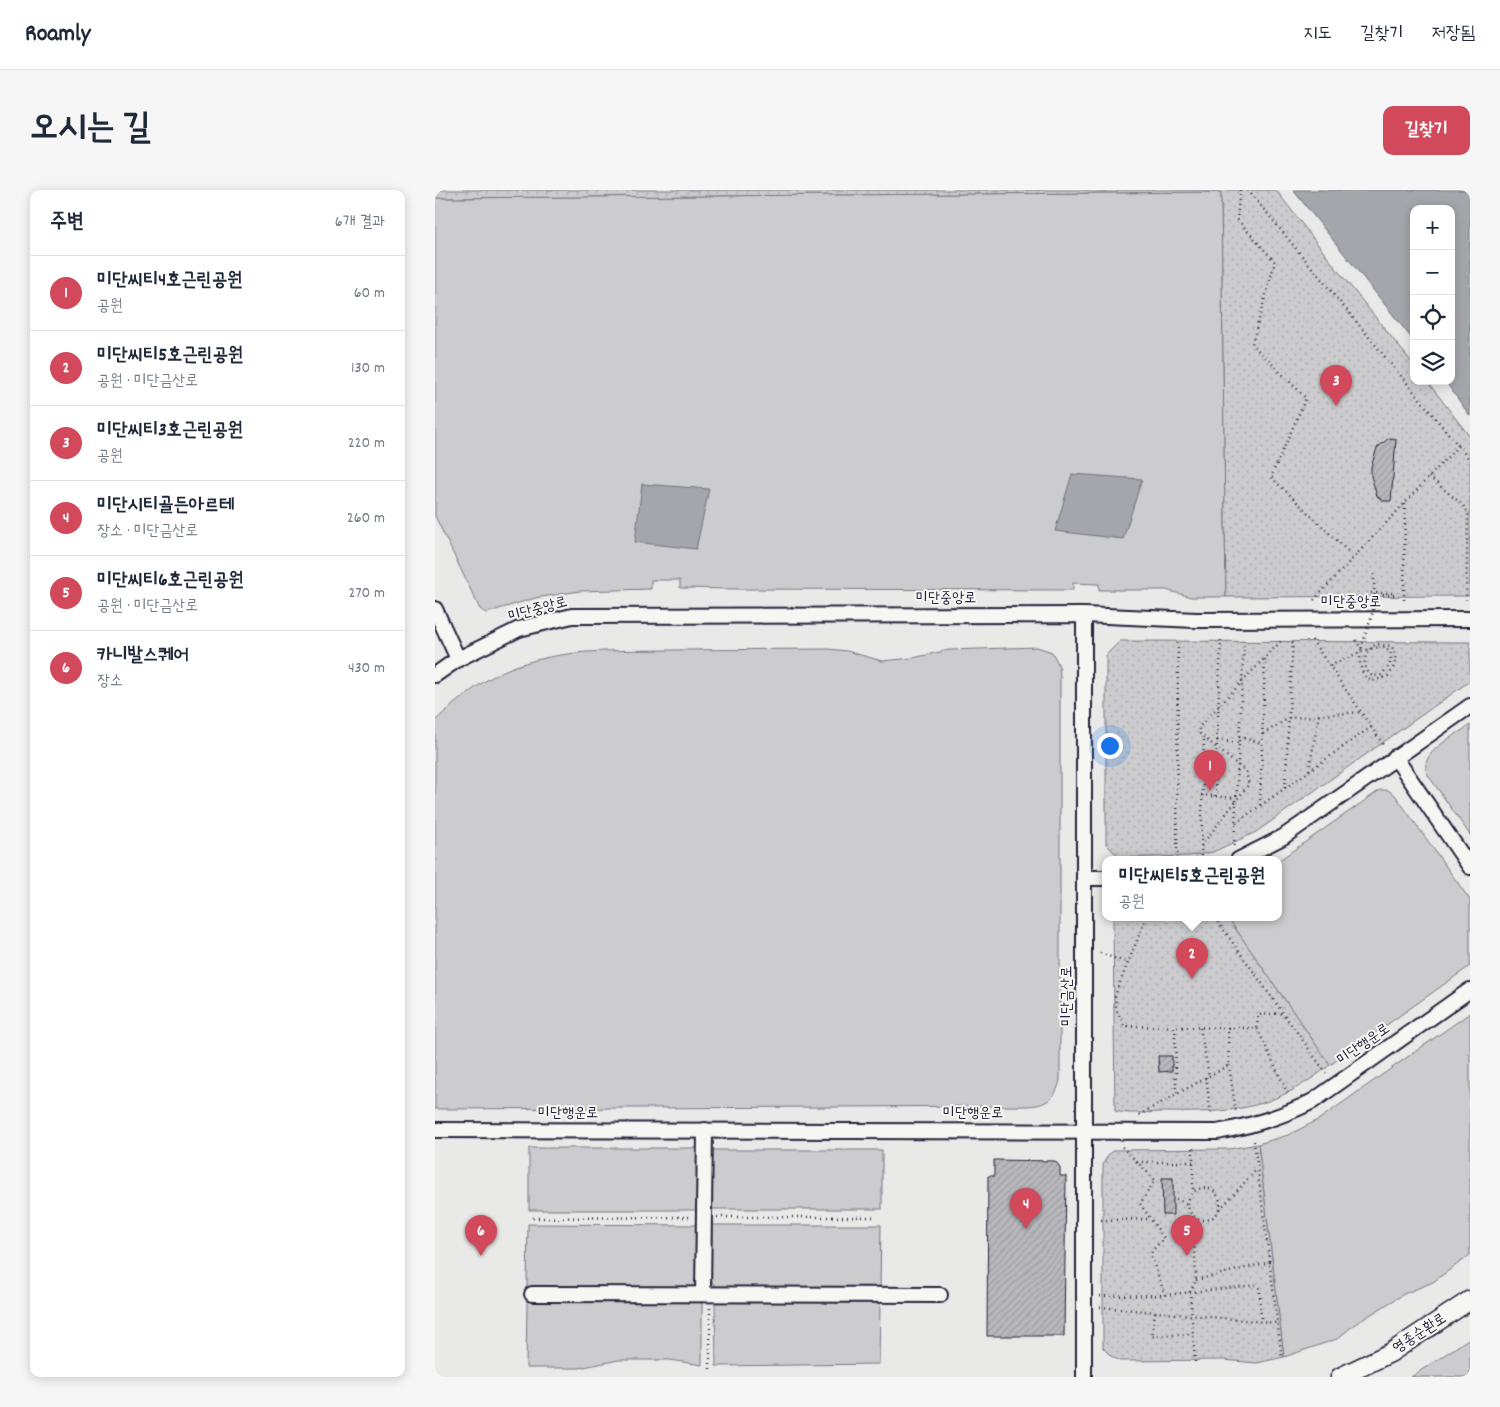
<!DOCTYPE html>
<html lang="ko">
<meta charset="utf-8">
<style>
:root{--surface:#fff;--page:#f6f6f7;--text:#1f2937;--muted:#747a83;--line:#e0e1e3;--accent:#d1495b}
body{margin:0;font-family:Dekko,"Poor Story",sans-serif;background:var(--page);color:var(--text)}
.controls{position:absolute;right:15px;top:15px;display:grid;overflow:hidden;border-radius:10px;box-shadow:0 2px 12px #0003}
.controls button{width:45px;height:45px;display:grid;place-items:center;padding:0;border:0;border-bottom:1px solid var(--line);background:var(--surface);color:var(--text);font:25px sans-serif}
.you{position:absolute;left:674px;top:555px;width:18px;height:18px;margin:-12px;border:4px solid #fff;border-radius:50%;background:#1a73e8;box-shadow:0 0 0 8px #1a73e833}
.badge{display:grid;place-items:center;width:32px;height:32px;border-radius:50%;background:var(--accent);color:#fff;font-size:16px;font-weight:700}
.pin{position:absolute;translate:-50% -41px;filter:drop-shadow(0 1px 2px #0008)}
.pin::after{content:'';position:absolute;top:26px;width:18px;height:15px;background:inherit;clip-path:polygon(0 0,100% 0,50% 100%)}
.popup{position:absolute;left:667px;top:666px;width:180px;height:65px;box-sizing:border-box;display:grid;place-content:center;border-radius:10px;background:var(--surface);filter:drop-shadow(0 1px 4px #0005);font-size:16px;white-space:nowrap;color:var(--muted)}
.popup b{font-size:19px;color:var(--text)}
.popup::after{content:'';position:absolute;left:50%;top:100%;margin-left:-10px;border:10px solid transparent;border-top-color:var(--surface)}
.list{margin:0;padding:0;list-style:none}
h2{display:flex;justify-content:space-between;align-items:center;height:65px;margin:0;padding:0 20px;font-size:21px}
h2 small{font-size:16px;font-weight:400;color:var(--muted)}
.list li{display:grid;grid-template-columns:32px 1fr auto;gap:15px;align-items:center;box-sizing:border-box;height:75px;padding:0 20px;border-top:1px solid var(--line)}
.list b{display:block;font-size:19px;white-space:nowrap}
.list p{margin:0;font-size:16px;white-space:nowrap;color:var(--muted)}
.list em{font-size:16px;font-style:normal;color:var(--muted)}
.icon{flex:none;width:28px;height:28px;fill:none;stroke:currentColor;stroke-width:2;stroke-linecap:round;stroke-linejoin:round}
.map{position:relative;flex:none;width:1035px;height:1187px;overflow:hidden;border-radius:10px}
header{display:flex;align-items:center;gap:30px;box-sizing:border-box;height:70px;padding:0 25px;background:var(--surface);border-bottom:1px solid var(--line)}
header strong{font-size:24px}
nav{display:flex;gap:28px;margin-inline-start:auto;font-size:18px}
.intro{display:flex;align-items:center;justify-content:space-between;box-sizing:border-box;height:120px;padding:0 30px}
h1{margin:0;font-size:35px}
.button{padding:12px 22px;border-radius:10px;background:var(--accent);color:#fff;font-size:18px;font-weight:700}
main{display:flex;gap:30px;padding:0 30px}
aside{flex:1;background:var(--surface);border-radius:10px;box-shadow:0 2px 12px #0003}
.map>svg:first-child{display:block}
.grass{fill:#ccccce;stroke:#777784}
.park{fill:url(#park-dots);stroke:#777784}
.water{fill:#a5a5ac;stroke:#71717f}
.building{fill:url(#building-hatch);stroke:#22223b}
.lines{fill:none;stroke-linecap:round;stroke-linejoin:round}
.minor-casing{stroke:#22223b;stroke-width:18}
.major-casing{stroke:#22223b;stroke-width:21}
.path{stroke:#22223b;stroke-width:2.5;stroke-dasharray:1 4;stroke-linecap:butt}
.minor{stroke:#f6f6f2;stroke-width:14}
.major{stroke:#f6f6f2;stroke-width:18}
.path-bridge{stroke:#22223b;stroke-width:2.5;stroke-dasharray:1 4;stroke-linecap:butt}
.labels{text-anchor:middle;dominant-baseline:central;stroke-width:4;stroke-linejoin:round;paint-order:stroke}
.street-label{font-size:15px;fill:#22223b;stroke:#f6f6f2}
</style>
<header>
<strong>Roamly</strong>
<nav><a>지도</a><a>길찾기</a><a>저장됨</a></nav>
</header>
<div class="intro"><h1>오시는 길</h1><a class="button">길찾기</a></div>
<main>
<aside>
<h2>주변<small>6개 결과</small></h2>
<ul class="list">
<li><span class="badge">1</span><div><b>미단씨티4호근린공원</b><p>공원</p></div><em>60 m</em></li>
<li><span class="badge">2</span><div><b>미단씨티5호근린공원</b><p>공원 · 미단금산로</p></div><em>130 m</em></li>
<li><span class="badge">3</span><div><b>미단씨티3호근린공원</b><p>공원</p></div><em>220 m</em></li>
<li><span class="badge">4</span><div><b>미단시티골든아르테</b><p>장소 · 미단금산로</p></div><em>260 m</em></li>
<li><span class="badge">5</span><div><b>미단씨티6호근린공원</b><p>공원 · 미단금산로</p></div><em>270 m</em></li>
<li><span class="badge">6</span><div><b>카니발스퀘어</b><p>장소</p></div><em>430 m</em></li>
</ul>
</aside>
<div class="map">
<svg width="1035" height="1187" viewBox="0 0 1035 1187">
<defs>
<pattern id="park-dots" width="8" height="8" patternUnits="userSpaceOnUse" patternTransform="scale(1.25)"><rect width="8" height="8" fill="#ccccce"/><path d="M2 2h.1M6 6h.1" fill="none" stroke="#afafb2" stroke-width="1.8" stroke-linecap="round"/></pattern>
<pattern id="building-hatch" width="6" height="6" patternUnits="userSpaceOnUse" patternTransform="scale(1.25)"><rect width="6" height="6" fill="#b8b8bc"/><path d="M-1 1l2-2M0 6l6-6M5 7l2-2" fill="none" stroke="#9e9ea2"/></pattern>
</defs>
<rect width="100%" height="100%" fill="#e9e9e7"/>
<filter id="ink" filterUnits="userSpaceOnUse"><feTurbulence type="fractalNoise" baseFrequency=".02" numOctaves="2"/><feDisplacementMap in="SourceGraphic" scale="10" xChannelSelector="R" yChannelSelector="G"/><feConvolveMatrix kernelMatrix="1 2 1 2 8 2 1 2 1" color-interpolation-filters="sRGB"/></filter>
<g filter="url(#ink)">
<g class="grass">
<polygon points="786,2 791,407 756,407 731,400 664,400 664,394 638,393 638,400 298,399 245,398 245,390 216,390 216,399 145,401 125,404 100,408 51,423 45,419 0,326 0,8"/>
<path d="M 602,457 L 617,462 L 624,476 L 625,486 L 625,890 C 621,908 612,915 593,916 L 0,919 L 0,531 C 22,510 52,486 81,476 C 133,458 182,461 236,460 C 288,460 341,459 393,459 L 412,461 L 447,471 L 478,468 L 514,460 Z"/>
<path d="M 1035,535 L 1035,645 L 993,585 C 981,563 1020,546 1035,535 Z"/>
<polygon points="945,600 953,600 960,605 1035,710 1035,776 895,875 793,728 843,728 843,671"/>
<polygon points="1035,823 1035,1065 998,1092 969,1104 920,1134 902,1149 849,1167 823,954 853,945 883,930"/>
<polygon points="94,958 266,958 265,1020 94,1020"/>
<rect x="275" y="960" width="172" height="59"/>
<polygon points="93,1034 265,1035 262,1095 258,1099 92,1098"/>
<polygon points="274,1035 446,1035 445,1099 281,1097 275,1089"/>
<polygon points="92,1111 267,1111 267,1175 235,1170 184,1170 144,1178 91,1178"/>
<polygon points="280,1111 445,1112 444,1174 281,1176"/>
<polygon points="1035,1148 1035,1187 976,1187"/>
</g>
<g class="park">
<polygon points="0,0 841,0 900,77 979,175 979,191 992,191 1035,247 1035,406 791,407 786,2 0,8"/>
<polygon points="685,451 1035,452 1035,491 821,642 778,662 754,666 685,668 671,654 671,465"/>
<path d="M 678,728 L 793,728 L 895,875 C 838,920 800,923 730,922 C 714,922 695,925 680,921 Z"/>
<polygon points="823,954 849,1167 822,1173 788,1170 685,1171 676,1166 668,1158 668,974 673,965 680,960 794,959"/>
</g>
<g class="water">
<polygon points="858,0 1035,0 1035,226 1010,191 1016,191 1016,19 979,19 979,151"/>
<polygon points="637,284 707,289 688,349 620,341"/>
<polygon points="207,294 274,299 261,359 200,352"/>
</g>
<g class="building">
<polygon points="954,248 961,249 956,311 948,311 942,306 936,286 936,277 942,258"/>
<polygon points="723,866 737,866 737,881 724,882"/>
<polygon points="559,970 620,971 625,977 625,986 631,986 629,1146 552,1146 553,986 559,986"/>
<polygon points="727,988 738,988 738,1025 728,1025"/>
</g>
<g class="lines">
<g class="minor-casing">
<g id="minor">
<polyline points="0,419 23,469"/>
<polyline points="0,485 23,469 84,439 137,426 649,425 761,430 1035,429"/>
<polyline points="960,567 1035,677"/>
<polyline points="803,670 848,647 1035,516"/>
<polyline points="649,688 671,688"/>
<path d="M 0,940 L 782,942 C 817,936 847,927 878,911 L 1035,800"/>
<polyline points="97,1104 505,1105"/>
<polyline points="268,1104 270,940"/>
<polyline points="649,1187 649,425"/>
</g>
</g>
<g class="major-casing">
<polyline id="major" points="905,1187 955,1163 1035,1110"/>
</g>
<g class="path">
<polyline points="805,0 802,29 840,72 817,154 871,208 836,287 919,367"/>
<polyline points="813,0 1035,270"/>
<polyline points="994,287 1028,315 1033,323 1031,410"/>
<polyline points="936,403 959,403 959,405 943,405 943,410"/>
<polyline points="879,410 1023,256"/>
<polyline points="969,410 970,313"/>
<polyline points="877,450 949,556"/>
<polyline points="921,450 927,461"/>
<polyline points="895,476 927,461 944,457"/>
<polyline points="828,544 854,528 926,522"/>
<polyline points="804,547 827,553"/>
<polyline points="782,550 804,553"/>
<polyline points="874,580 884,525"/>
<polyline points="850,598 858,450"/>
<polyline points="766,605 801,608"/>
<polyline points="780,606 786,450"/>
<polyline points="825,615 830,468"/>
<polyline points="801,633 936,537"/>
<polyline points="766,656 814,594 811,582 764,543 764,537 847,450"/>
<polyline points="799,656 809,450"/>
<polyline points="766,666 769,547"/>
<polyline points="742,669 743,449"/>
<polyline points="780,728 891,883"/>
<polyline points="665,763 693,773"/>
<polyline points="740,837 741,903"/>
<polyline points="765,838 774,885"/>
<polyline points="793,838 822,838 854,906"/>
<polyline points="822,838 823,825 848,823"/>
<polyline points="794,875 801,923"/>
<polyline points="771,887 776,925"/>
<polyline points="704,925 794,875 793,838 689,836 681,819 680,805 711,728"/>
<polyline points="819,951 847,1169"/>
<polyline points="687,957 720,990 705,1014 729,1048 717,1061 716,1065 730,1105"/>
<polyline points="758,958 758,1001"/>
<polyline points="702,972 758,972"/>
<circle cx="769" cy="1014" r="16"/>
<polyline points="741,1009 752,1014"/>
<polyline points="785,1019 822,979"/>
<polyline points="282,1027 440,1027"/>
<polyline points="98,1028 256,1027"/>
<polyline points="666,1030 715,1029"/>
<polyline points="761,1090 835,1072"/>
<polyline points="665,1106 730,1105 820,1095 825,1099 826,1132"/>
<polyline points="665,1117 842,1133"/>
<polyline points="720,1122 717,1146 758,1144"/>
<polyline points="760,1172 755,1102 761,1090 759,1042 762,1029"/>
<polyline points="275,1179 275,1116"/>
</g>
<use href="#minor" class="minor"/>
<use href="#major" class="major"/>
<path class="path-bridge" d="M 939,384 C 939,396 940,408 938,420 C 935,439 911,478 937,491 L 952,487 C 960,479 964,466 956,456 L 942,454 C 929,460 925,476 937,486 L 946,485 L 955,475 L 956,463 L 950,457 L 944,457"/>
</g>
</g>
<g class="labels">
<g class="street-label">
<text x="511" y="409">미단중앙로</text>
<text x="916" y="413">미단중앙로</text>
<text transform="translate(103 420) rotate(-15)">미단중앙로</text>
<text transform="translate(633 806) rotate(-90)">미단금산로</text>
<text transform="translate(929 855) rotate(-35)">미단행운로</text>
<text x="133" y="924">미단행운로</text>
<text x="538" y="924">미단행운로</text>
<text transform="translate(985 1144) rotate(-33)">영종순환로</text>
</g>
</g>
</svg>
<div class="controls">
<button>+</button>
<button>−</button>
<button><svg class="icon" aria-label="locate" viewBox="0 0 24 24"><circle cx="12" cy="12" r="6"/><path d="M12 2v4M12 18v4M2 12h4M18 12h4"/></svg></button>
<button><svg class="icon" aria-label="layers" viewBox="0 0 24 24"><path d="M12 4l9 5-9 5-9-5zM3 14l9 5 9-5"/></svg></button>
</div>
<div class="you"></div>
<div class="pin badge" style="left:775px;top:601px">1</div>
<div class="pin badge" style="left:757px;top:789px">2</div>
<div class="popup"><b>미단씨티5호근린공원</b>공원</div>
<div class="pin badge" style="left:901px;top:216px">3</div>
<div class="pin badge" style="left:591px;top:1039px">4</div>
<div class="pin badge" style="left:752px;top:1066px">5</div>
<div class="pin badge" style="left:46px;top:1066px">6</div>
</div>
</main>
